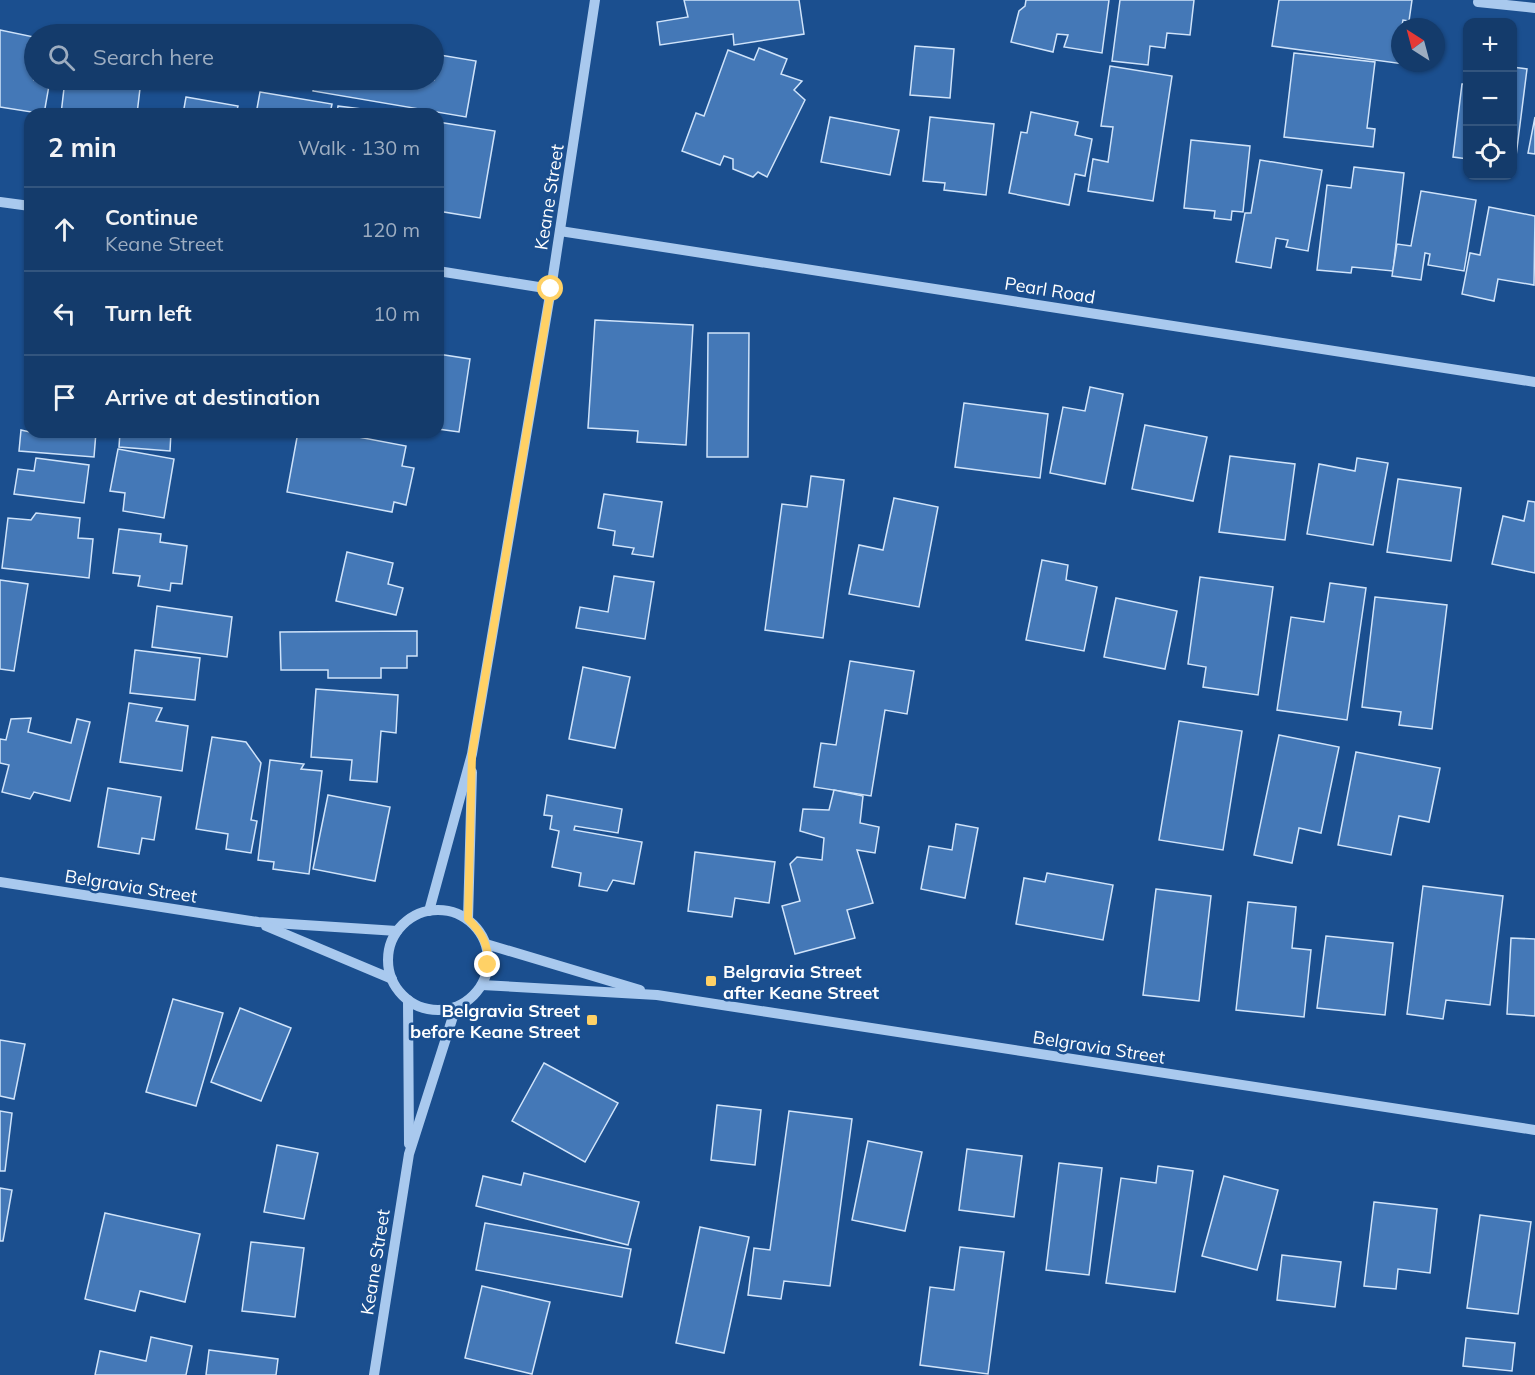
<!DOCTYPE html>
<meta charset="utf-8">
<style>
:root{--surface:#143b6b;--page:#1d4271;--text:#f1f3f6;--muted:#9dadc1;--line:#33557e}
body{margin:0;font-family:Mulish,sans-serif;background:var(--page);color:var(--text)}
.controls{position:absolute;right:18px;top:18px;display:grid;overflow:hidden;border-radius:12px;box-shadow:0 2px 4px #0004}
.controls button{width:54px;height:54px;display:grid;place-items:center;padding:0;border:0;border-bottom:2px solid var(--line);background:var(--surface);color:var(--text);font:30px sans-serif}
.compass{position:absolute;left:1391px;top:18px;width:54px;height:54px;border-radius:50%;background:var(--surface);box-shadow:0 2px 4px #0004;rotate:324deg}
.stop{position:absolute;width:18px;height:18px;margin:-14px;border:4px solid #ffd166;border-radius:50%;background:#fff}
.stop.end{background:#ffd166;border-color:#fff;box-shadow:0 2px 6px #0008}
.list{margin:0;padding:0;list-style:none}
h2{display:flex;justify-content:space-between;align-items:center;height:78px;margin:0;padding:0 24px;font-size:26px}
h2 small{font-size:20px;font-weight:400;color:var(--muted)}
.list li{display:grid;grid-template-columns:39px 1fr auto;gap:18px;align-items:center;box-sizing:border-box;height:84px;padding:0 24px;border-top:2px solid var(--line)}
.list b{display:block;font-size:22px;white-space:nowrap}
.list p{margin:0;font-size:20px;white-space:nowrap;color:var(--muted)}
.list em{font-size:20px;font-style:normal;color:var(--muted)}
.icon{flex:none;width:33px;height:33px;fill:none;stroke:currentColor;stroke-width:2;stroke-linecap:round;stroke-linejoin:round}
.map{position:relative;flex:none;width:1535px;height:1375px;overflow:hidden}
.search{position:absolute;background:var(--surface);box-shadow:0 2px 4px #0004;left:24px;top:24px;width:420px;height:66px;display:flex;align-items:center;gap:15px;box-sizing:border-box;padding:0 21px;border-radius:33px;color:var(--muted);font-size:22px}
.panel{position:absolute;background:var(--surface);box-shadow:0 2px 4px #0004;left:24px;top:108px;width:420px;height:330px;border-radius:18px}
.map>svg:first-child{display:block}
.building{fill:#4478b7;stroke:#cfe3fa;stroke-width:1.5}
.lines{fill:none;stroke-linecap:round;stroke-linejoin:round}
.minor{stroke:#a9c9ee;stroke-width:10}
.route{stroke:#ffd166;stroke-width:8}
.poi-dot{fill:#ffd166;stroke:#1b4f8f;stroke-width:2}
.labels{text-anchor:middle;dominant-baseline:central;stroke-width:5;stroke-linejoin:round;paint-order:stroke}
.street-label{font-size:18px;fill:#fff;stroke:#1b4f8f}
.poi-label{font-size:18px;font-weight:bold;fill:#fff;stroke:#1b4f8f;text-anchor:start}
</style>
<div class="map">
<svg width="1535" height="1375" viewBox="0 0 1535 1375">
<rect width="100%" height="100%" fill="#1b4f8f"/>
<g class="building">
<polygon points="684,0 799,0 804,34 734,45 733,34 660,45 657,22 688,17"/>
<polygon points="1026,0 1109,0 1102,53 1064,47 1068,35 1057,34 1053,52 1011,42 1019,11 1025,6"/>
<polygon points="1120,0 1194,0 1190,35 1167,33 1165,48 1150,46 1148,65 1112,61"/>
<polygon points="1279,0 1412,0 1409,21 1403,20 1402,26 1406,27 1400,27 1400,63 1411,63 1411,65 1272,46"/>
<polygon points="0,30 34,37 34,80 50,80 44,114 0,107"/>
<polygon points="915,46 954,49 950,98 910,95"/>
<polygon points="759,48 787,59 781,74 802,81 794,90 805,100 767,177 758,172 753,177 733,169 733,159 724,156 720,165 682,151 696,113 704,116 728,50 754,60"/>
<polygon points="1294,53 1375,62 1367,128 1375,129 1373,147 1284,137"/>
<polygon points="434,54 476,61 466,117 313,91 315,80 434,80"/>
<polygon points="1110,66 1172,76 1153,201 1088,191 1093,159 1108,162 1113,127 1101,126"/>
<polygon points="1512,67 1527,69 1515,164 1512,164"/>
<polygon points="65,80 141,80 137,114 61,114"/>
<polygon points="204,80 246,80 245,87"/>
<polygon points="1462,84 1468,84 1468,159 1453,157"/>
<polygon points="260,92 332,104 330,114 256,114"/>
<polygon points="186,97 238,106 236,114 183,114"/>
<polygon points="338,106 402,114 337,114"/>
<polygon points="1031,112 1078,122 1075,135 1092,139 1085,176 1075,174 1069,205 1009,193 1021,132 1027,133"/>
<polygon points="830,117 899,130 890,175 821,162"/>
<polygon points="930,117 994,124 986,195 944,190 945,183 923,181"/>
<polygon points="1535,117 1535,154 1528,153"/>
<polygon points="438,122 495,131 480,218 438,211"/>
<polygon points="1191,140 1250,146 1243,212 1232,211 1231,220 1214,218 1215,211 1184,208"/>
<polygon points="1260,160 1322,170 1308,251 1286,247 1288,240 1276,238 1271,268 1236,262 1245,213 1251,213"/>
<polygon points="1354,167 1404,173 1393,271 1352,267 1351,273 1317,270 1327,185 1351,188"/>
<polygon points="1421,191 1476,200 1464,271 1428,265 1430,254 1425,253 1421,280 1392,276 1397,244 1411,246"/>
<polygon points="1489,207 1535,216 1534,285 1498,279 1494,301 1462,294 1470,253 1480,255"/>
<polygon points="595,320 693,325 686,445 637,442 638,431 588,428"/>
<polygon points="708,333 749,333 748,457 707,457"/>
<polygon points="438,354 470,359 459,432 438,429"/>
<polygon points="1090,387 1123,394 1105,484 1050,473 1063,407 1085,411"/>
<polygon points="964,403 1048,414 1040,478 955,467"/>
<polygon points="1145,425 1207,437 1193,501 1132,489"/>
<polygon points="21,430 30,432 96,432 94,457 19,451"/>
<polygon points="120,432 171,432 170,451 119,447"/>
<polygon points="298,432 332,432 406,446 402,466 414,468 406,505 394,502 392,512 287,492"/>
<polygon points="118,449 174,459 164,518 123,511 125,493 110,491"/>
<polygon points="1230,456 1295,464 1285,540 1219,532"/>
<polygon points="36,458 89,465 84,503 14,494 18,469 34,471"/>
<polygon points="1357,458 1388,463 1373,545 1307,534 1319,464 1355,471"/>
<polygon points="811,476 844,480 823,638 765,630 782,504 807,507"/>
<polygon points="1398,479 1461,488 1451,561 1387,552"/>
<polygon points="604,494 662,502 653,557 632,554 634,548 613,545 615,531 598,528"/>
<polygon points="894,498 938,507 919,607 849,594 859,545 883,550"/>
<polygon points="1528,501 1535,502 1535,573 1492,564 1503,516 1524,521"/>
<polygon points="36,513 80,518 78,538 93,539 89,578 2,568 8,518 31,520"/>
<polygon points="119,529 161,534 160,542 187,546 182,584 171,583 170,591 138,586 140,576 113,573"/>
<polygon points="347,552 393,563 388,584 403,588 396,615 336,601"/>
<polygon points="1042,560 1068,565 1066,580 1097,587 1084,651 1026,640"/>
<polygon points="614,576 654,582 645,639 576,628 580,607 608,612"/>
<polygon points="1200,577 1273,587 1258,695 1203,687 1206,667 1188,664"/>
<polygon points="0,580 28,584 14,671 0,669"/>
<polygon points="1330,583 1366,588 1347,720 1277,710 1291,617 1324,622"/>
<polygon points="1375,597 1447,605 1432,729 1399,725 1401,712 1362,707"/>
<polygon points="1116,598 1177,611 1165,669 1104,657"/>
<polygon points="157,606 232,617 227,657 152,647"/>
<polygon points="417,631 417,656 407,656 407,668 381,668 381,678 328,678 328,670 281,670 280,632"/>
<polygon points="135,650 200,658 195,700 130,693"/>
<polygon points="850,661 914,671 907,714 885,710 871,796 814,787 821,743 836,745"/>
<polygon points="583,667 630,677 615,748 569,739"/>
<polygon points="316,689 398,695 396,733 381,731 377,782 350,780 352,760 311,757"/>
<polygon points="129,703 162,708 156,721 188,726 182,771 120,762"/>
<polygon points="31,718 28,732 71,743 77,719 90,722 70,801 34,792 30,799 2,792 9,765 0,763 0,739 6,740 11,719"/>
<polygon points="1179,721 1242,731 1223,850 1159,840"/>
<polygon points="1279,735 1339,747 1321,833 1299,828 1292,863 1254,855"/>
<polygon points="212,737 246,742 261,763 251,820 257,821 251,853 226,849 228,834 196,829"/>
<polygon points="1356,752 1440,768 1429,822 1399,816 1391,855 1338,845"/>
<polygon points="270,760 304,764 301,769 322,771 309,874 273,869 274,862 258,860"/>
<polygon points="108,788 161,797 154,840 142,838 139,854 98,847"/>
<polygon points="834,790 863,796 860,823 879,827 875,853 857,850 873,903 847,910 855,938 795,954 782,906 800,901 790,864 797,857 822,860 824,838 800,831 803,809 829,810"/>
<polygon points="328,795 390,807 375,881 313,869"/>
<polygon points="547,795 622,809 618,833 575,826 574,830 642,842 634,884 613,880 607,891 579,886 581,873 552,867 559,831 550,829 552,816 544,815"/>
<polygon points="956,824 978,828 965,898 921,889 929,846 952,850"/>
<polygon points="695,852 775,862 769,903 735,898 732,917 688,911"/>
<polygon points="1047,873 1113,885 1103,940 1016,924 1024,878 1045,882"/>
<polygon points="1423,886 1503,896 1490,1005 1446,1000 1443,1019 1407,1014"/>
<polygon points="1156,889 1211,896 1199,1001 1143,995"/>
<polygon points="1248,902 1296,907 1292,948 1311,950 1304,1017 1236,1010"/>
<polygon points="1326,936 1393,943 1385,1015 1317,1008"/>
<polygon points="1511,938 1535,939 1535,1016 1507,1014"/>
<polygon points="173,999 223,1013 196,1106 146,1092"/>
<polygon points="240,1008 291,1028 261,1101 211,1082"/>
<polygon points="0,1040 25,1044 14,1099 0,1096"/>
<polygon points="544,1063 618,1103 585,1162 512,1121"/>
<polygon points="717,1105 761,1110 755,1165 711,1160"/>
<polygon points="0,1111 12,1113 5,1171 0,1171"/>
<polygon points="789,1111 852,1119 830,1286 784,1281 781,1299 748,1295 754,1248 770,1250"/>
<polygon points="868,1141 922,1152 905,1231 852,1220"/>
<polygon points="277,1145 318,1153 304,1219 264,1212"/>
<polygon points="967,1149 1022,1156 1014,1217 959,1210"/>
<polygon points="1059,1163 1102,1168 1089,1275 1046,1270"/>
<polygon points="1158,1166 1193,1171 1175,1292 1106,1283 1121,1178 1156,1183"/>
<polygon points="524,1173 639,1202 628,1245 476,1206 483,1176 521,1185"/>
<polygon points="1224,1176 1278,1190 1257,1270 1202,1256"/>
<polygon points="0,1188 12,1190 3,1241 0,1241"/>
<polygon points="1374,1202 1437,1209 1430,1273 1398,1269 1396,1289 1364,1286"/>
<polygon points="105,1213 200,1234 185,1302 140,1291 135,1311 85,1299"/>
<polygon points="1480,1215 1531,1222 1518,1314 1467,1308"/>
<polygon points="485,1223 631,1249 622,1297 476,1270"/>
<polygon points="700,1227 749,1237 724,1353 676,1343"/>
<polygon points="251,1242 304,1248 295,1317 242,1311"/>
<polygon points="960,1247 1004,1252 988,1374 920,1365 930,1287 954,1290"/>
<polygon points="1282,1255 1341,1262 1335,1307 1277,1300"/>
<polygon points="482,1286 550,1302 532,1374 465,1358"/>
<polygon points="151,1337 192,1346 186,1375 95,1375 100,1351 146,1361"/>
<polygon points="1466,1338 1515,1343 1512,1371 1463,1366"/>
<polygon points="209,1350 278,1359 276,1375 206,1375"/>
</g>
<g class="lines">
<g class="minor">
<polyline points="1478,2 1535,8"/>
<polyline points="0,202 30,206"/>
<polyline points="560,231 1535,382"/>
<polyline points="438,271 551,289"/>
<polyline points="0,882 258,922 397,931"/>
<circle cx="438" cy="960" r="50"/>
<polyline points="429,911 472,754 551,289 595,0"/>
<polyline points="468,919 472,772"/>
<polyline points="266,926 392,979"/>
<polyline points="486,944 640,990"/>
<polyline points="482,985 657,995 1535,1130"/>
<polyline points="408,1000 409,1144"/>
<polyline points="374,1375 409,1154 456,1007"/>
</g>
</g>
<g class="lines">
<path class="route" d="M 488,965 C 489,945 482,933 468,919 L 472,754 L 551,289"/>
</g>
<g class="poi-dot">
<rect x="705" y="975" width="12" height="12" rx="3"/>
<rect x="586" y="1014" width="12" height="12" rx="3"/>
</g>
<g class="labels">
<g class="street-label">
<text transform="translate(549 197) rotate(-81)">Keane Street</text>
<text transform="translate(1050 290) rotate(9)">Pearl Road</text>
<text transform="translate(131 886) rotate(9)">Belgravia Street</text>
<text transform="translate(1099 1047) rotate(9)">Belgravia Street</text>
<text transform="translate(375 1262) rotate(-81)">Keane Street</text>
</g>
<g class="poi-label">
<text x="723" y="971">Belgravia Street<tspan x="723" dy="21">after Keane Street</tspan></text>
<text x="580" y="1010" text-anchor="end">Belgravia Street<tspan x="580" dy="21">before Keane Street</tspan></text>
</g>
</g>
</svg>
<div class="controls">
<button>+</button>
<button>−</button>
<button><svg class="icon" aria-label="locate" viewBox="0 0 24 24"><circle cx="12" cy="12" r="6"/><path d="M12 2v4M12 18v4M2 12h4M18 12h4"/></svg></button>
</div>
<svg class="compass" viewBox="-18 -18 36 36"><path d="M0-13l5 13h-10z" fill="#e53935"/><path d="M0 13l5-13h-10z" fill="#9dadc1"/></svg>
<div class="stop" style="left:551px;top:289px"></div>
<div class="stop end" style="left:488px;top:965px"></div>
<div class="search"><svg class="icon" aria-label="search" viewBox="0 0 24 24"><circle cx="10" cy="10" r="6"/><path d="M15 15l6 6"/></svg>Search here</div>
<section class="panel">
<h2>2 min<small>Walk · 130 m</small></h2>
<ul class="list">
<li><svg class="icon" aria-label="ahead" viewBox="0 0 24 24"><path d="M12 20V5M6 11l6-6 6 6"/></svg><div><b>Continue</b><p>Keane Street</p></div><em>120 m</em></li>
<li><svg class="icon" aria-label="left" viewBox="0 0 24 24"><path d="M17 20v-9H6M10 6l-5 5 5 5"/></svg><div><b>Turn left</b></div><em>10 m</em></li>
<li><svg class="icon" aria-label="arrive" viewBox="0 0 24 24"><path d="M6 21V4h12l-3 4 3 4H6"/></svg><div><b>Arrive at destination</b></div></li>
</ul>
</section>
</div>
